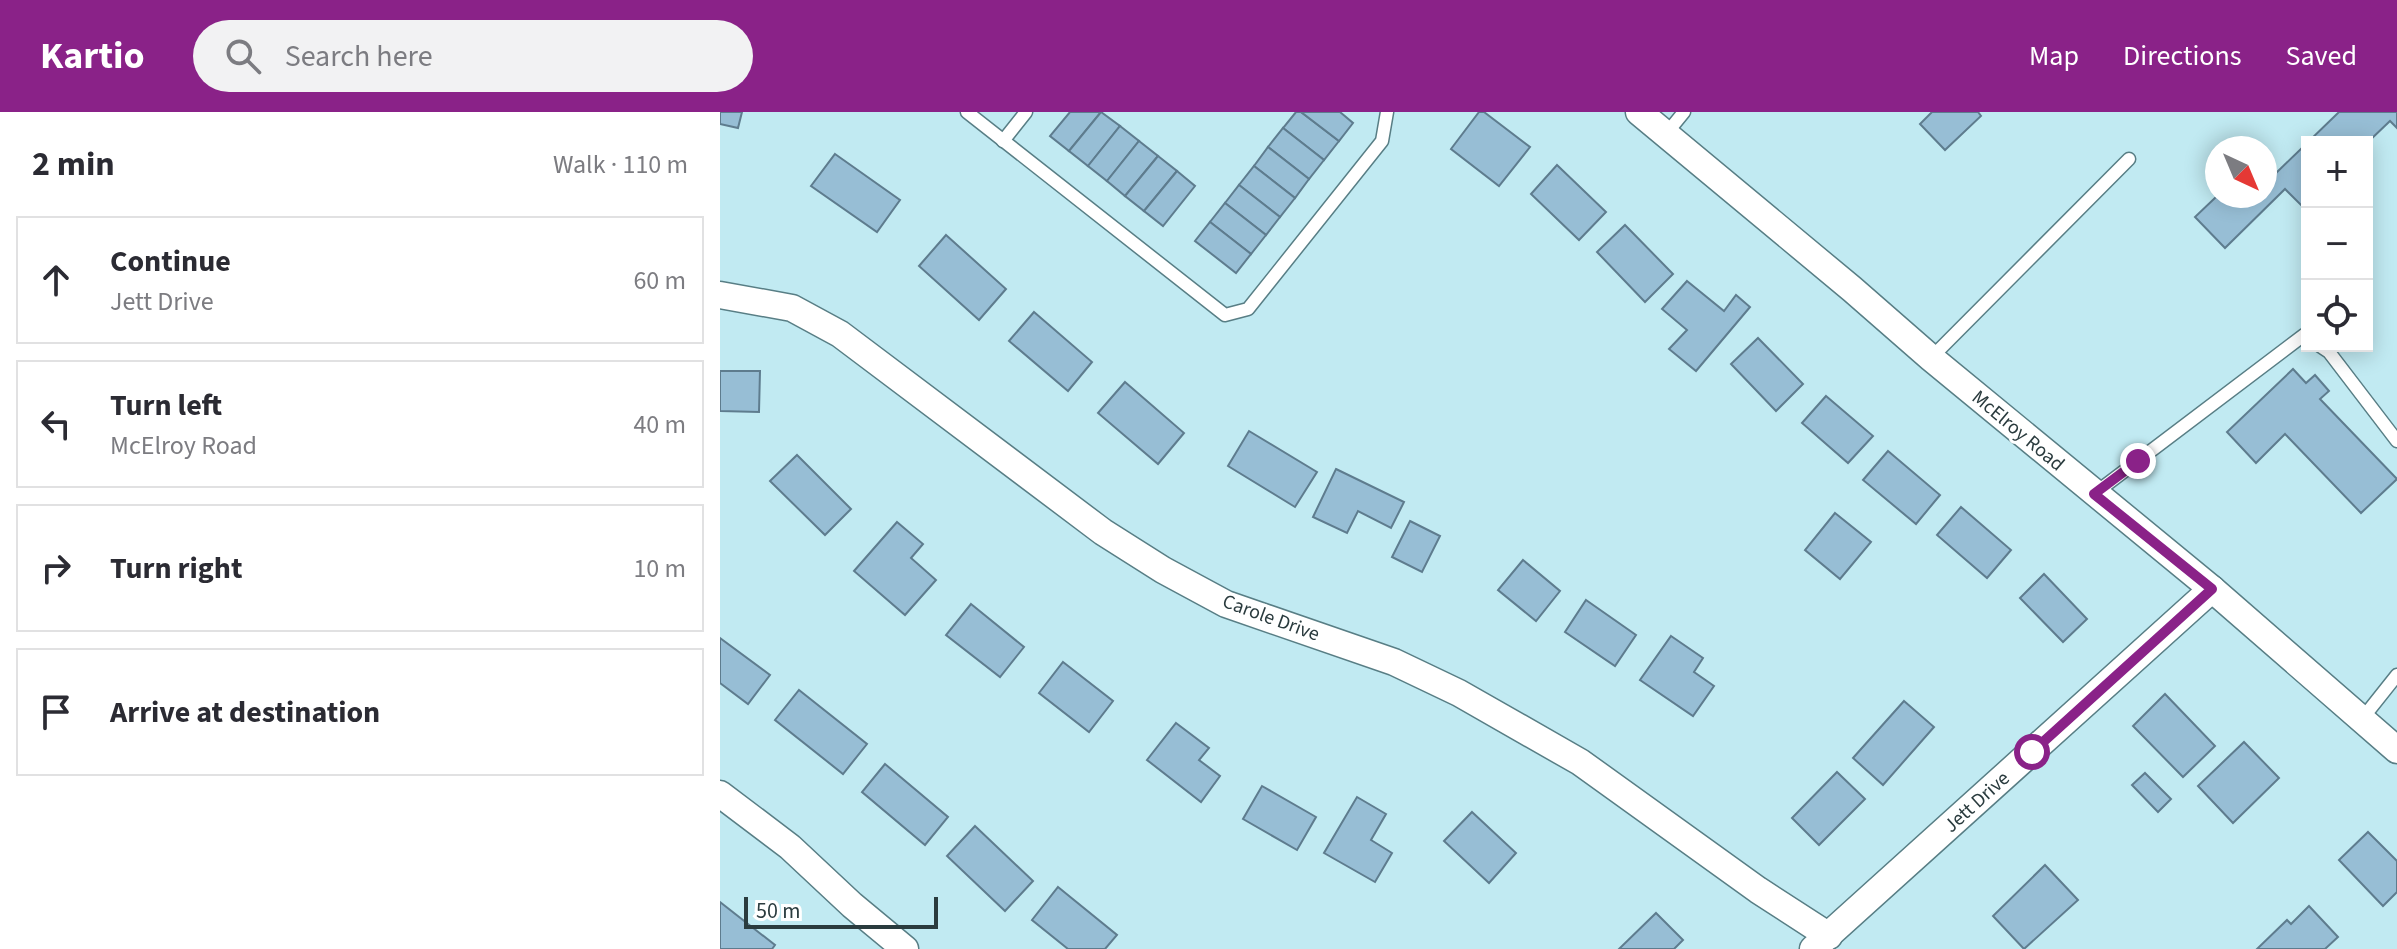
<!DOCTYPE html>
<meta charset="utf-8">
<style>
:root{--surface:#fff;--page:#f2f2f3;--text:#2b2b33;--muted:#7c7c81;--line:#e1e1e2;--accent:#8a2288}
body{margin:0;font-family:"Source Sans 3",sans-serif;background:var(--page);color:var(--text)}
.controls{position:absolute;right:24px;top:24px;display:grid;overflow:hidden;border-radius:0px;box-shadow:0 4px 20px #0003}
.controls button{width:72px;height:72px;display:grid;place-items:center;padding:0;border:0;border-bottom:2px solid var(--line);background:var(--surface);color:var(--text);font:40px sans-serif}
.compass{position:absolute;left:1485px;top:24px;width:72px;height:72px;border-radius:50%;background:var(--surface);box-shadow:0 4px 20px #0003;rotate:136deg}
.scale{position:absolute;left:24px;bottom:20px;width:194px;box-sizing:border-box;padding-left:8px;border:4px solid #2a3b3e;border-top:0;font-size:22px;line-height:28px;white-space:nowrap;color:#2a3b3e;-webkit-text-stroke:6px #fff;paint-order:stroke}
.stop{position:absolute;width:24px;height:24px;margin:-18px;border:6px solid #8a2288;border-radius:50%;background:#fff}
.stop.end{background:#8a2288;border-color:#fff;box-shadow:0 2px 8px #0008}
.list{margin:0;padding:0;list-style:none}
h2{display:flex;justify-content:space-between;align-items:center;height:104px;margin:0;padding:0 32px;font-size:34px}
h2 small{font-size:26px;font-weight:400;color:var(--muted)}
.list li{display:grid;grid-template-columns:52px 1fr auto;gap:24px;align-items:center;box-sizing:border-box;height:128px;margin:0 16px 16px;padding:0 16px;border:2px solid var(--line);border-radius:0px}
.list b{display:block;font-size:30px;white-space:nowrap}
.list p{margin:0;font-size:26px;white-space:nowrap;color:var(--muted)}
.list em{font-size:26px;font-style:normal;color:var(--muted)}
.icon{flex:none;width:44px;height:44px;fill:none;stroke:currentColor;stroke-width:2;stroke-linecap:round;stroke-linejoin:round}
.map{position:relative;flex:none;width:1677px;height:837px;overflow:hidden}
header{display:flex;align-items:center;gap:48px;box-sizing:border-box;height:112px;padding:0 40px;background:var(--accent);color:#fff}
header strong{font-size:38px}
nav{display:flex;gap:44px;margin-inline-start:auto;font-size:28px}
.search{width:560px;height:72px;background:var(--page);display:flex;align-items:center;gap:20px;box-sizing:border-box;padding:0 28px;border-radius:44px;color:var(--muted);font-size:30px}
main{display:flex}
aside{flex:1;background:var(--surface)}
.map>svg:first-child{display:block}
.building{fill:#97bed5;stroke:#5e7c8e;stroke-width:2}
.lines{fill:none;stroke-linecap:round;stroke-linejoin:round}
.service-casing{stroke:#587e85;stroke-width:15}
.minor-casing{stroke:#587e85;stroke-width:29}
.service{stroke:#fff;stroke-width:12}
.minor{stroke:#fff;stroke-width:26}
.route{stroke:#8a2288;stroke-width:10}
.labels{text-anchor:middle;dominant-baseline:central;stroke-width:6;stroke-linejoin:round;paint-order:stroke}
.street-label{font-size:20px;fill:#2a3b3e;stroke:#fff}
</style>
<header>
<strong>Kartio</strong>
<div class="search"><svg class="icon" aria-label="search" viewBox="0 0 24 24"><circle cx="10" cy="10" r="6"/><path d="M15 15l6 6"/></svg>Search here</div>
<nav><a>Map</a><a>Directions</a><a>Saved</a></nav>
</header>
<main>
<aside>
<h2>2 min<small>Walk · 110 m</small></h2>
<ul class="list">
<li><svg class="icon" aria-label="ahead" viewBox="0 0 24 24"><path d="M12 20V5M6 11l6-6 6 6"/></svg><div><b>Continue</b><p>Jett Drive</p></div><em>60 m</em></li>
<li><svg class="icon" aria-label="left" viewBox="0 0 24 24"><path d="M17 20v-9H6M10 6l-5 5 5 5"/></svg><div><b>Turn left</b><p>McElroy Road</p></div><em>40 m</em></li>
<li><svg class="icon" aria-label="right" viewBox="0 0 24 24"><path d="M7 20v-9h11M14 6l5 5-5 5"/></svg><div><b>Turn right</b></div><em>10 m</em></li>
<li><svg class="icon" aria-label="arrive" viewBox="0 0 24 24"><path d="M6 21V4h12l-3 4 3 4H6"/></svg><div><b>Arrive at destination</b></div></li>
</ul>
</aside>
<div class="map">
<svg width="1677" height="837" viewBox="0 0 1677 837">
<rect width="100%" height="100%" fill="#c1eaf2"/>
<g class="building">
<polygon points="0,0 22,0 18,16 0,12"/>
<polygon points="350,0 381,0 349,39 330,24"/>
<polygon points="381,0 400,14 368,54 349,39"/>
<polygon points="576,0 581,0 619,29 604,48 563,16"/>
<polygon points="581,0 620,0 633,11 619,29"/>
<polygon points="759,0 764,0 810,35 779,74 731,37"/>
<polygon points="1212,0 1258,0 1261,4 1225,38 1200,12"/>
<polygon points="1619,0 1677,0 1677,16 1670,9 1647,31 1588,30"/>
<polygon points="400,14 419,29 387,69 368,54"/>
<polygon points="563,16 604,48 589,67 548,35"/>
<polygon points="419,29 438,44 405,84 387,69"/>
<polygon points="1587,31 1587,90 1582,94 1565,77 1505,136 1475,105 1497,84 1545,84 1545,53 1554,63"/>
<polygon points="548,35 589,67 575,86 534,54"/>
<polygon points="115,42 180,88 157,120 91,74"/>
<polygon points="438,44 457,59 424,99 405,84"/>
<polygon points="837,53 886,100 859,128 811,82"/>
<polygon points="534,54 575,86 560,105 519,73"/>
<polygon points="457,59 475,74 443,114 424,99"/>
<polygon points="519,73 560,105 546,123 505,91"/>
<polygon points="505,91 546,123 531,142 490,110"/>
<polygon points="490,110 531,142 516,161 475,129"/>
<polygon points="905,113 953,162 925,190 877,140"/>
<polygon points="226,123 286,177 259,208 199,154"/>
<polygon points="967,169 1004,199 1016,183 1030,195 976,259 949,237 967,218 942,197"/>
<polygon points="314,200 372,250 348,279 289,229"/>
<polygon points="1038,226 1083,272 1056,299 1011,252"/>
<polygon points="1573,257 1586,271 1595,263 1609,279 1600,287 1677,367 1641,401 1565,322 1536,351 1507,320"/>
<polygon points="0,259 40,259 39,300 0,299"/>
<polygon points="405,270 464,321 438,352 378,301"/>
<polygon points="1106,284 1153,324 1128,351 1082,311"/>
<polygon points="529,319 597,360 575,395 508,354"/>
<polygon points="1168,339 1220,383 1196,412 1143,368"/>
<polygon points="77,343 131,397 105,423 50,369"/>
<polygon points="616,357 684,390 671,416 638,399 627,421 593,405"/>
<polygon points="1241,395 1291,438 1267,466 1217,423"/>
<polygon points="1115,401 1151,430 1120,467 1085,438"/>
<polygon points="690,409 720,424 702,460 672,445"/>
<polygon points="177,410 203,432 191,446 216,468 185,503 134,459"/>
<polygon points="803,448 840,479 816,509 778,478"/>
<polygon points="1324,462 1367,507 1343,530 1300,486"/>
<polygon points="866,488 916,523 895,554 845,520"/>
<polygon points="251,492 304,535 280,565 226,523"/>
<polygon points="951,524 983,546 974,560 994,574 973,604 920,568"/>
<polygon points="0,526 50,563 28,592 0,571"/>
<polygon points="343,550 393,589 369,620 319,581"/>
<polygon points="79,578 147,632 123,662 55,608"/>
<polygon points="1445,582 1495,634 1463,665 1413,614"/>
<polygon points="1184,589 1214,615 1163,673 1133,646"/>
<polygon points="456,611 489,636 479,648 500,664 481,690 427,648"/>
<polygon points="1524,630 1559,666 1513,711 1478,674"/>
<polygon points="165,652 228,705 205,733 142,680"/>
<polygon points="1117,660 1145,687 1099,733 1072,706"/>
<polygon points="1425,661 1451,687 1438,700 1412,673"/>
<polygon points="542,674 596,705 577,738 523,707"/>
<polygon points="637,685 666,702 651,728 672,741 655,770 604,741"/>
<polygon points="752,700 796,741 769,771 724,729"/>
<polygon points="255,714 313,769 285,799 227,744"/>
<polygon points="1648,720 1677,749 1677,780 1663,794 1619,748"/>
<polygon points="1325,753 1358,788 1304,837 1273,804"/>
<polygon points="338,775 397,823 385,837 348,837 312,808"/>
<polygon points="0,790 55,833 52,837 0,837"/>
<polygon points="1589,794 1618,825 1605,837 1537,837 1567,808 1571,812"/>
<polygon points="936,801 963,828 954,837 899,837"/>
</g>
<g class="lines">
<g class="service-casing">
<g id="service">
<polyline points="247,0 505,203 528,197 662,29 667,0"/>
<polyline points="946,22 964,0"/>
<polyline points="283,29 306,0"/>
<polyline points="1600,234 1609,240 1677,329"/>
<polyline points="1211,246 1409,47"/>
<polyline points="1374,382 1584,223 1587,225"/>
<polyline points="1642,607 1677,563"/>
</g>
</g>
<g class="minor-casing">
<g id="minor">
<polyline points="919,0 1132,177 1211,246 1492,477 1677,638"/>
<polyline points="0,183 72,196 120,222 383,420 443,458 506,492 674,550 739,581 860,650 1038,778 1109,824"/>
<polyline points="0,682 70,735 132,793 185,837"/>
<polyline points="1093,837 1492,477"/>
</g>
</g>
<use href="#service" class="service"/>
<use href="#minor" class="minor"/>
</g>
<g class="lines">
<polyline class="route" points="1312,640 1492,477 1374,382 1418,349"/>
</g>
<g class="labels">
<g class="street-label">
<text transform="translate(1298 319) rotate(40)">McElroy Road</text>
<text transform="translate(551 506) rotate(20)">Carole Drive</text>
<text transform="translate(1257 690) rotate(-42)">Jett Drive</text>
</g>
</g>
</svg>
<div class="controls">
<button>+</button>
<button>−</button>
<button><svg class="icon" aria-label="locate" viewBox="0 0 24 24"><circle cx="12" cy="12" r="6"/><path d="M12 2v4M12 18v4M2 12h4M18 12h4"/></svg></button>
</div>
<svg class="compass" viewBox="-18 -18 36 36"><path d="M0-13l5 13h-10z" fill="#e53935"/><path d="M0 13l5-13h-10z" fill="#7c7c81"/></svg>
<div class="scale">50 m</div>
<div class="stop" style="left:1312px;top:640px"></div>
<div class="stop end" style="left:1418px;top:349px"></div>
</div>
</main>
